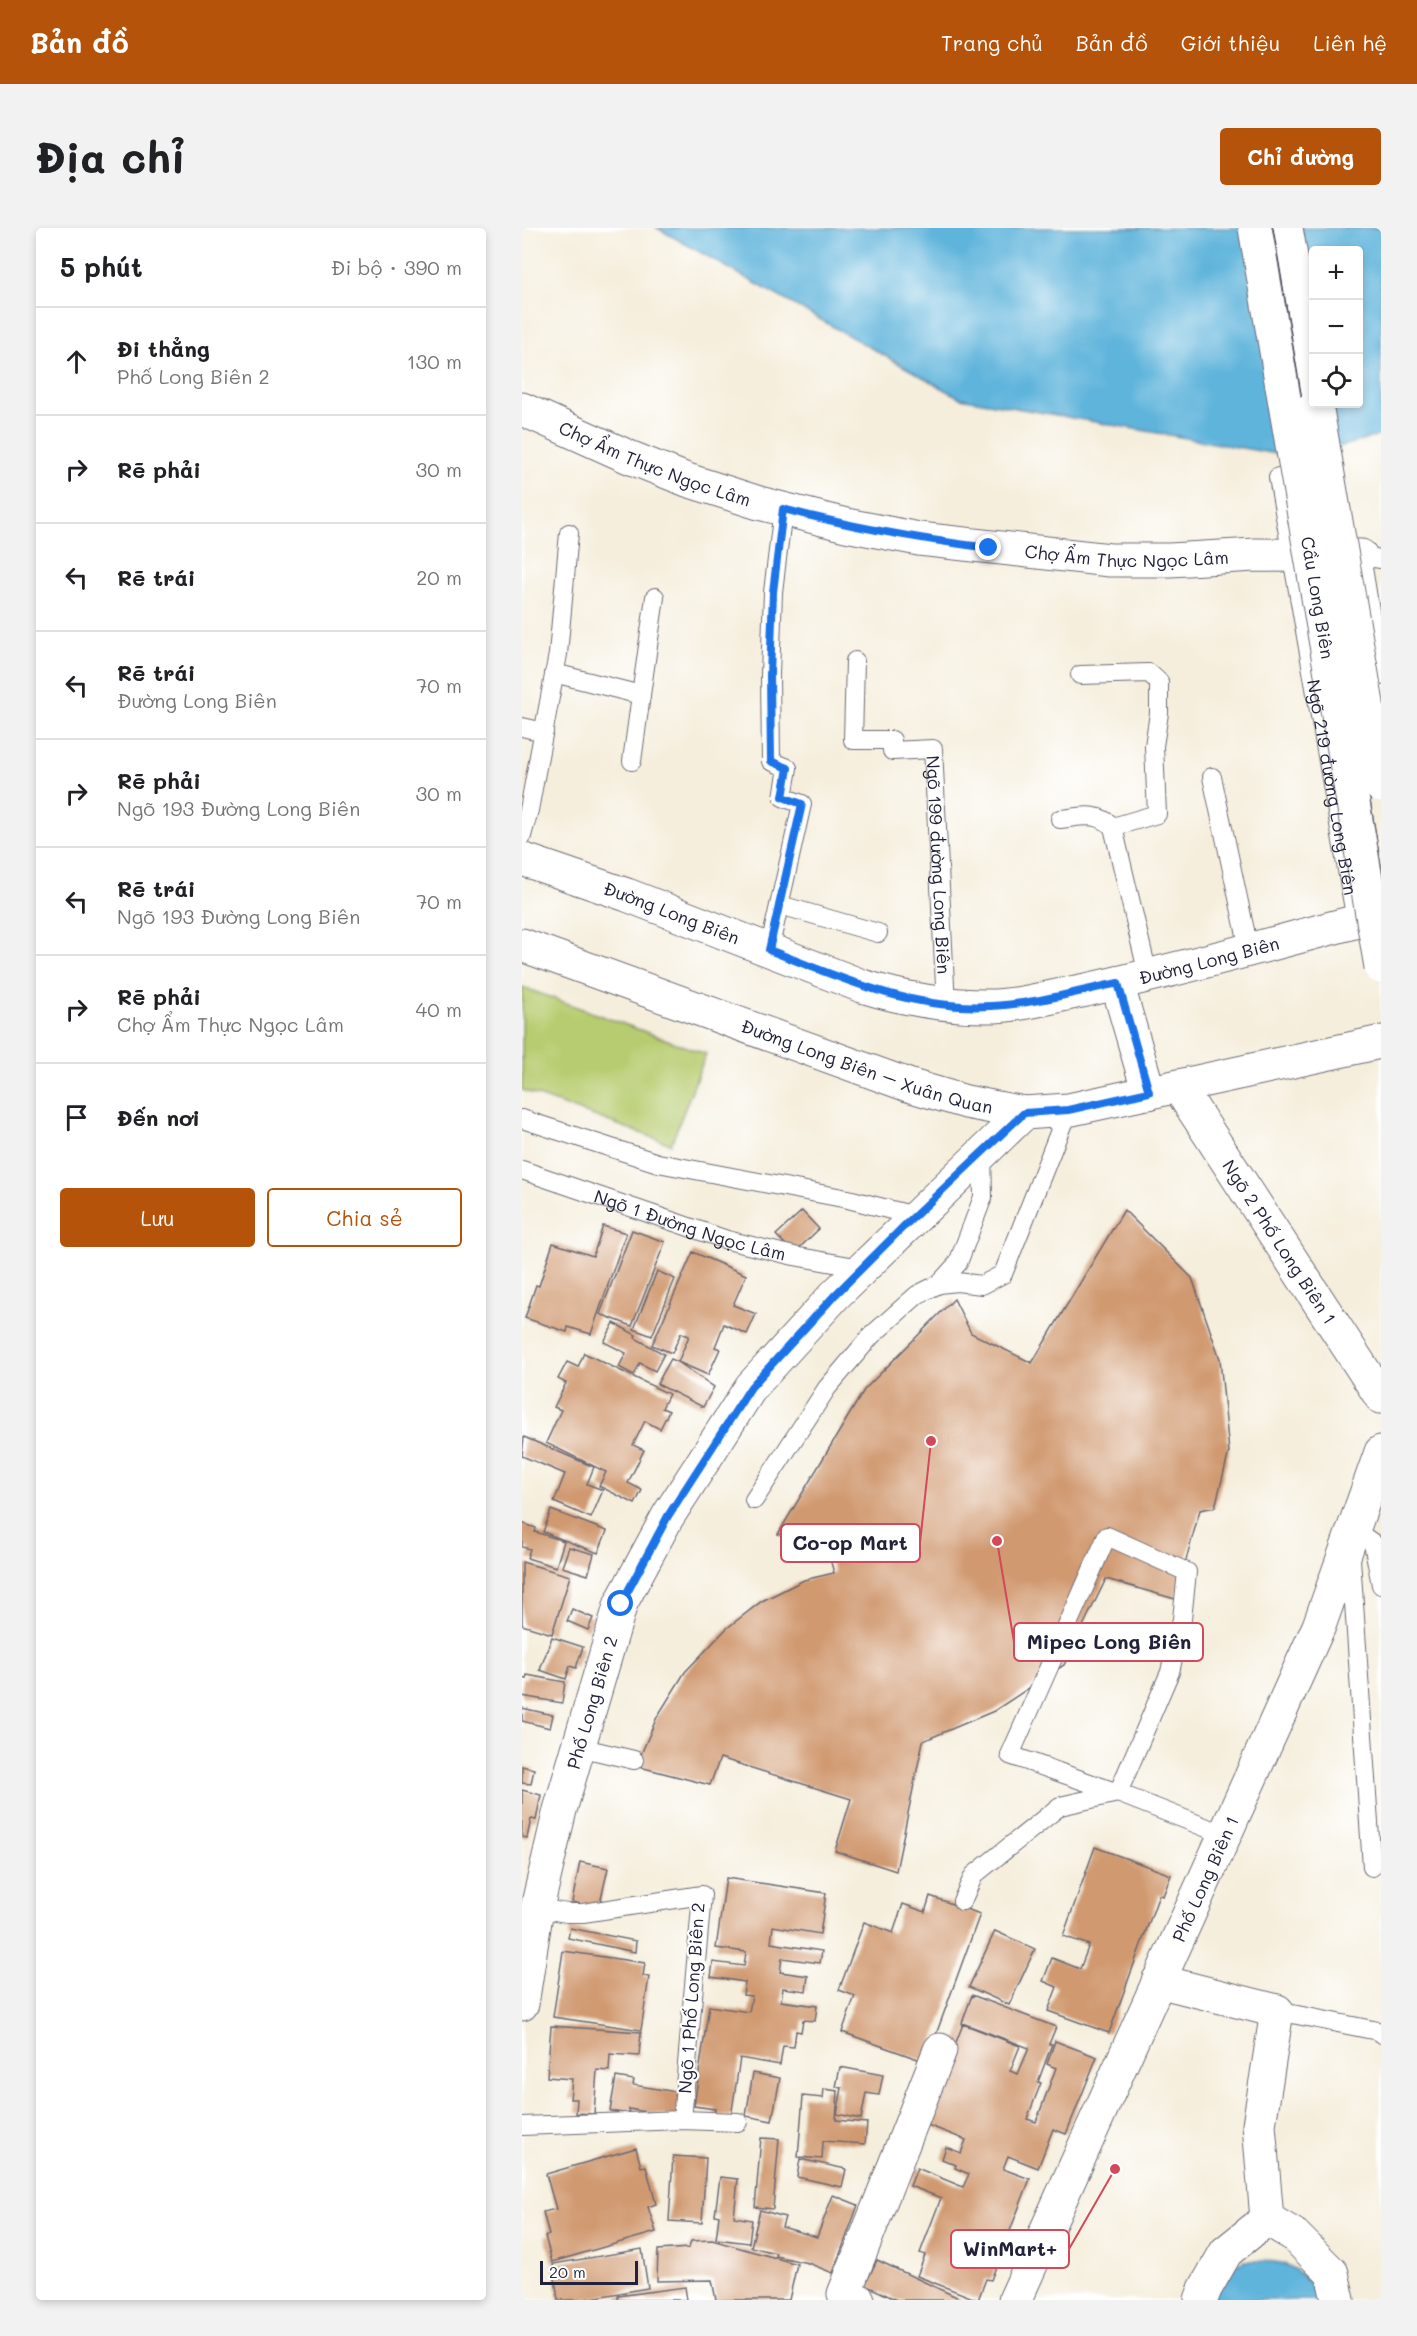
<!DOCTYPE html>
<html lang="vi">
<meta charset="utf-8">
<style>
:root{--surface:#fff;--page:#f2f2f2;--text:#202124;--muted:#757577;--line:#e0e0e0;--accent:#b45309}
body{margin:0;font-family:Mali,sans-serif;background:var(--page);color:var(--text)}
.controls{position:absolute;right:18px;top:18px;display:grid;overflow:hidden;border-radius:6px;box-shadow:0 3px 9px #0003}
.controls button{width:54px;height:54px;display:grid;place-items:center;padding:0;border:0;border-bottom:2px solid var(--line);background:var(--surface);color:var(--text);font:30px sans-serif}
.scale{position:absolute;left:18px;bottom:15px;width:98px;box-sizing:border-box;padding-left:6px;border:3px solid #22223b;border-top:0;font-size:16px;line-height:21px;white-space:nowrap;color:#22223b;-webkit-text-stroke:4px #fff;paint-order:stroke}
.stop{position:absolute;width:18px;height:18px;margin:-14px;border:4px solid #1a73e8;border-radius:50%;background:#fff}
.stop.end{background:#1a73e8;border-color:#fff;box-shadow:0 2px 6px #0008}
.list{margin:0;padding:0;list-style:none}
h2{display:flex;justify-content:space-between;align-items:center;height:78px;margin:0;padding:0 24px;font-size:26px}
h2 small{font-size:20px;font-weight:400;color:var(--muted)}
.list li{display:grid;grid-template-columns:39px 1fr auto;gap:18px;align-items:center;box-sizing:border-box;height:108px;padding:0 24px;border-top:2px solid var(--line)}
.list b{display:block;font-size:22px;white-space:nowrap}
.list p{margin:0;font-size:20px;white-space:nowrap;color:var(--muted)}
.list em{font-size:20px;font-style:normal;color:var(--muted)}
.actions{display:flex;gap:12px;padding:18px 24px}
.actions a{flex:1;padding:14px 0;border:2px solid var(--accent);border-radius:6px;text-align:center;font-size:21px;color:var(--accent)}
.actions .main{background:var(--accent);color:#fff}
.icon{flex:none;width:33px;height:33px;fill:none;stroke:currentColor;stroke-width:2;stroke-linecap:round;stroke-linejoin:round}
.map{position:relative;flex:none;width:859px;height:2072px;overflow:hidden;border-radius:6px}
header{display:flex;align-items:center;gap:36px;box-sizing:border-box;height:84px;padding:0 30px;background:var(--accent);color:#fff}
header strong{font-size:28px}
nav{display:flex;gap:33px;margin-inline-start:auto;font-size:21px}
.intro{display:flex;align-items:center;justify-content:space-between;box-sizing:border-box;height:144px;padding:0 36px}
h1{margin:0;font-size:42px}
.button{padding:15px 27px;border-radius:6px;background:var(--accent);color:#fff;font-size:21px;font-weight:700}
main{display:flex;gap:36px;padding:0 36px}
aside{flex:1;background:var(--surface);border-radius:6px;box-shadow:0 3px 9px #0003}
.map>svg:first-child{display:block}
.green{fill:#b7cc70;stroke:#6c7756;stroke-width:1.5}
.water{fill:#5fb4db;stroke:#406b8b;stroke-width:1.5;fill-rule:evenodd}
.building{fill:#d09970}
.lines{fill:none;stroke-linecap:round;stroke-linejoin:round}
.service-casing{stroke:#6c6973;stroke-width:20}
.minor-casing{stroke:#6c6973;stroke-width:35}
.secondary-casing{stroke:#6c6973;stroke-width:35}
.primary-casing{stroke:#6c6973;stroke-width:35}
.service{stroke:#fff;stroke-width:18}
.minor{stroke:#fff;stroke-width:33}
.secondary{stroke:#fff;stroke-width:33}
.primary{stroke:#fff;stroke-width:33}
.rail-casing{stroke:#22223b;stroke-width:7}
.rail{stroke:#fff;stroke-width:4.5;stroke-dasharray:14;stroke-linecap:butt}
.minor-bridge-casing{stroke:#6c6973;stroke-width:35;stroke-linecap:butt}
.minor-bridge{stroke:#fff;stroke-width:33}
.route{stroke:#1a73e8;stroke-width:8}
.labels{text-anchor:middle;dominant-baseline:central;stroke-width:4.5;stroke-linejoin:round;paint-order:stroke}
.street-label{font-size:18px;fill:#22223b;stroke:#fff}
.leader{fill:none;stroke:#d1495b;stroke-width:2}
.callout-dot{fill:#d1495b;stroke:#fff;stroke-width:2}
.callout{fill:#fff;stroke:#d1495b;stroke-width:2}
.callout-label{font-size:20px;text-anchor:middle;font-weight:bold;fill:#22223b}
</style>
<header>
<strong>Bản đồ</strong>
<nav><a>Trang chủ</a><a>Bản đồ</a><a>Giới thiệu</a><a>Liên hệ</a></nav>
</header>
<div class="intro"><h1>Địa chỉ</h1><a class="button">Chỉ đường</a></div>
<main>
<aside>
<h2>5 phút<small>Đi bộ · 390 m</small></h2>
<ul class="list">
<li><svg class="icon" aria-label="ahead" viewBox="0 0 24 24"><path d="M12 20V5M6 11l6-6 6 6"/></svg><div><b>Đi thẳng</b><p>Phố Long Biên 2</p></div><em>130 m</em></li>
<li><svg class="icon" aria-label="right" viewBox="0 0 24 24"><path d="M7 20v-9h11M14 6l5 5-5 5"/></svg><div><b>Rẽ phải</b></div><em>30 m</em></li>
<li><svg class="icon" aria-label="left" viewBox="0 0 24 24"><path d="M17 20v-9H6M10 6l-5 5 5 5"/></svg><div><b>Rẽ trái</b></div><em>20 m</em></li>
<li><svg class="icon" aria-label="left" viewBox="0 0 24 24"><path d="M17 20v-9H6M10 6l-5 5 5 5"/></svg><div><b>Rẽ trái</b><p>Đường Long Biên</p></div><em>70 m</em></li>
<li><svg class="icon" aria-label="right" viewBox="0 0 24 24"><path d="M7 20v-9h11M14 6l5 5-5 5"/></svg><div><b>Rẽ phải</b><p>Ngõ 193 Đường Long Biên</p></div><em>30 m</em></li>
<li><svg class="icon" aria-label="left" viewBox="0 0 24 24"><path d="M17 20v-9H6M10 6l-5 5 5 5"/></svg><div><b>Rẽ trái</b><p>Ngõ 193 Đường Long Biên</p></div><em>70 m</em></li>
<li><svg class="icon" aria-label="right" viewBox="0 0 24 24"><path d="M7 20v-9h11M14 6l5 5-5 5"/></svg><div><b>Rẽ phải</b><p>Chợ Ẩm Thực Ngọc Lâm</p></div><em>40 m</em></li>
<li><svg class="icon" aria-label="arrive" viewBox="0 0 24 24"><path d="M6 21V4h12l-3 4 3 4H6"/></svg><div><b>Đến nơi</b></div></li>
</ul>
<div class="actions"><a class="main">Lưu</a><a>Chia sẻ</a></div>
</aside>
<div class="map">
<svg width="859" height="2072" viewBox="0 0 859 2072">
<rect width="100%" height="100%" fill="#fff"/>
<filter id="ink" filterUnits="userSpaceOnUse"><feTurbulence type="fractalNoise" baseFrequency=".0167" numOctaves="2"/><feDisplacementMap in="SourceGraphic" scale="12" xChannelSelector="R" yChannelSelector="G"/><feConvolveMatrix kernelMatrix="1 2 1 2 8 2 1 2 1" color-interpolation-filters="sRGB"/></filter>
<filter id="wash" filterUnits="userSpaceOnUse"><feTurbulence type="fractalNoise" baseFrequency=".008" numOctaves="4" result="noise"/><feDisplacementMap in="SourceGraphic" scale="24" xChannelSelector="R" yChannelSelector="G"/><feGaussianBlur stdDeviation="1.35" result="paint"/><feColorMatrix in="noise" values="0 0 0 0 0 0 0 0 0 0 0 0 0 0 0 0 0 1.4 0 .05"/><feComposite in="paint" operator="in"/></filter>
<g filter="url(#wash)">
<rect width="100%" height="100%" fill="#f5eedc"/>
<polygon class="green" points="0,759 184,826 149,916 0,862"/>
<g class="water">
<path d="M 135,0 L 859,0 L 859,207 L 777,230 L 438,170 ZM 792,22 L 836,22 L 836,176 L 792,176 Z"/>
<path d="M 722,2033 C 767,2032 774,2036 800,2072 L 689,2072 L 708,2041 Z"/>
</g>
<g id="blocks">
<g class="building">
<polygon points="602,982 670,1050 698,1131 707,1224 693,1279 678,1282 653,1371 584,1351 542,1437 472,1483 401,1513 374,1643 313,1623 329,1571 198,1530 188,1557 114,1538 135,1489 163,1444 205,1400 240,1373 282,1352 312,1345 305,1320 256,1306 342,1162 432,1071 449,1105 510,1135"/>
<polygon points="280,983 297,1001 272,1025 254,1007"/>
<polygon points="81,998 104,1005 69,1106 46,1099 45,1104 3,1090 14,1057 17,1058 31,1015 71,1028"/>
<polygon points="110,1002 143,1014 110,1098 78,1086"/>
<polygon points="171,1024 224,1047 211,1077 234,1086 225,1106 202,1096 193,1119 198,1121 186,1147 156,1134 192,1159 181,1179 135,1156 149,1131 156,1134 167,1108 159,1105 150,1125 130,1117"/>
<polygon points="135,1043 153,1051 130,1108 112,1101"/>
<polygon points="92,1095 114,1107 113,1110 142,1126 133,1143 118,1135 112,1147 97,1139 104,1125 82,1114"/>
<polygon points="62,1125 147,1166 140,1180 147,1183 138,1201 123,1193 111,1217 122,1222 106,1255 120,1262 113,1276 77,1258 84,1244 24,1215 39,1182 32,1179 44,1155 36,1151 45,1134 56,1139"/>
<polygon points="2,1209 72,1239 65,1256 81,1262 69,1290 32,1274 43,1246 0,1228"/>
<polygon points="29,1282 85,1303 76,1325 21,1304"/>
<polygon points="0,1295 14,1300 13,1304 42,1313 34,1339 5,1330 8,1321 0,1319"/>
<polygon points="47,1319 72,1326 66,1347 40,1339"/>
<polygon points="0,1334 48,1348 30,1406 0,1397"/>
<polygon points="50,1381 71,1390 66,1402 45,1393"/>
<polygon points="30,1409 61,1419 54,1440 48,1438 44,1451 18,1442"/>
<polygon points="5,1447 43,1454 40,1475 0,1468 0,1450 4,1451"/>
<polygon points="0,1480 31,1487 28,1500 0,1493"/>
<polygon points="0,1538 12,1541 9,1556 0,1555"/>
<polygon points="0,1562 19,1567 14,1592 9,1591 5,1610 0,1609"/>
<polygon points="573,1619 649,1647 641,1668 637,1667 587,1805 526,1783 535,1759 521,1753 530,1730 558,1741 567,1717 541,1708"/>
<polygon points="58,1634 86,1640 77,1680 50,1674"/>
<polygon points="204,1650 304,1665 298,1706 251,1698 249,1715 300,1723 298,1735 260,1730 258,1744 286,1748 284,1763 261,1760 259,1773 295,1778 293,1793 281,1792 279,1804 274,1803 272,1819 261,1818 258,1837 218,1830 209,1889 192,1886 193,1881 172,1878 187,1778 227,1784 230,1768 221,1767 223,1754 189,1749 191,1734 222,1738 224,1724 194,1720"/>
<polygon points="408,1668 458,1686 404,1834 320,1804 333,1768 317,1762 342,1694 371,1705 381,1676 403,1684"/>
<polygon points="48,1700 114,1713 113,1724 46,1710"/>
<polygon points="473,1703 513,1721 487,1777 447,1759"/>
<polygon points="41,1723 123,1735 121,1748 127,1749 119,1802 31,1789"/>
<polygon points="450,1767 534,1799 527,1816 530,1816 516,1854 519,1855 505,1891 514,1894 534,1840 525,1836 533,1813 575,1829 544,1906 531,1901 516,1940 486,1928 481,1941 508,1951 469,2052 464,2051 456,2072 395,2048 403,2027 398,2025 419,1970 388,1958 395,1940 441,1959 447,1946 433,1940 434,1937 420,1931 424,1919 439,1925 444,1912 403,1896 441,1796 498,1818 488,1843 496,1846 507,1820 440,1795"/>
<polygon points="29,1798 119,1804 117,1828 88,1826 87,1843 75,1842 72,1886 54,1885 55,1871 48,1871 50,1851 25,1849"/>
<polygon points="318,1839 361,1847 357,1867 344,1865 339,1891 315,1886 320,1860 314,1859"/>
<polygon points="231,1845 258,1850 250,1893 224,1888"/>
<polygon points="94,1849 112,1852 111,1857 161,1865 156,1890 107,1881 107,1886 88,1883"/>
<polygon points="302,1861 316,1863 314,1892 345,1895 343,1916 301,1913 300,1931 276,1929 281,1868 301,1870"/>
<polygon points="239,1910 257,1911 251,1981 233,1979"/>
<polygon points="114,1920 119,1939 124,1938 134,1976 126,1979 134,2004 30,2034 23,2008 27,2007 21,1984 34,1981 24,1946"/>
<polygon points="151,1928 184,1930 180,1995 147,1993"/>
<polygon points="278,1931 324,1941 320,1959 275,1949"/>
<polygon points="198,1949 216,1951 212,1989 230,1992 227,2015 194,2011 197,1988 193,1987"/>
<polygon points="311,1967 336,1977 311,2045 286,2035 253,2028 254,2025 229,2019 238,1982 263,1989 260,1999 295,2009"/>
<polygon points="190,2012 275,2036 267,2072 194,2072 190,2052 135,2053 136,2022 167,2020 169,2013"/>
<polygon points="120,2021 126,2060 58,2072 36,2072 31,2036"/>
<polygon points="355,2032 441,2072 375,2072 343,2057"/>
<polygon points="163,2059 165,2072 96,2072 96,2068"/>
</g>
</g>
</g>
<g filter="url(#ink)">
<use href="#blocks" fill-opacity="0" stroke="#6c6973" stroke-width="1.5"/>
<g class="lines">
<g class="service-casing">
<g id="service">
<path id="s1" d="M 756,249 L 834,693"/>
<polyline points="859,331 839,328 859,448"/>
<path id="s2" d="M 333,433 L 331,512 L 370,512 L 370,523 L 411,521 L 424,777"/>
<polyline points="32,445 119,467 133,369"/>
<polyline points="558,447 627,445 637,454 637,485 632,518 635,586 591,599 626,747"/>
<polyline points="0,499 22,504"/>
<polyline points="110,533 119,467"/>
<polyline points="690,549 727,721"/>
<path d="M 538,591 C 558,589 576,583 591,599"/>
<polyline points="0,608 7,582 36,426 47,305"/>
<polyline points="258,677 356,705"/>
<polyline points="247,722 280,576 261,569 266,540 249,533 248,447 251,364 261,281"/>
<polyline points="0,891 136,935 326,971 393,988"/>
<path id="s3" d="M 0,942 L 205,1012 L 272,1028 L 339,1040"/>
<polyline points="417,1056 436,1035 461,969 460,925"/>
<polyline points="232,1272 305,1160 349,1108 395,1067 417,1056 435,1054 460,1057 481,1046 546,882"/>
<polyline points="831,1301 851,1315 859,1357"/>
<polyline points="829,1331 850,1639"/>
<polyline points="57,1519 112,1532"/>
<polyline points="596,1565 648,1444 660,1391 665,1344 585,1308 488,1527 596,1565 703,1607"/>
<polyline points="440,1673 452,1647 538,1578 596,1565"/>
<polyline points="15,1680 45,1685 61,1685 180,1667 160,1892"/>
<polyline points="755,1783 856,1803 859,1806"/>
<polyline points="0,1898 160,1892 216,1894"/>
</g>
</g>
<g class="minor-casing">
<g id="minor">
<polyline points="764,0 792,161"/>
<path id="s4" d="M 0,181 L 107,229 L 165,252 L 237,275 L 324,297 L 397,311 L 588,332 L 648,332 L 733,327 L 839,328"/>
<path id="s5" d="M 0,631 L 105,667 L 340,758 C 382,771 422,778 465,778 C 498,778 532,768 564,762 C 663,741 761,712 859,687"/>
<polyline points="595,755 627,865"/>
<polyline points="636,1753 755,1783 737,1897 745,1991"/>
<path id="s6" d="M 0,1776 L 15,1680 L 38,1582 L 99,1375 L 146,1288 L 229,1159 L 313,1067 L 502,885"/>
<polyline points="745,1991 772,2007 810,2045 816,2072"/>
<polyline points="336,2072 322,2066 418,1822"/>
<polyline points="679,2072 683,2061 704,2024 745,1991"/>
</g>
</g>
<g class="secondary-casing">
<g id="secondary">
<path id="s7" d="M 656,858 L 859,1169"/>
<path id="s8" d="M 493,2072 L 797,1398 L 859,1224"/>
</g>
</g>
<g class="primary-casing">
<g id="primary">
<path id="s9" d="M 0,717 L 386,857 L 444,874 L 502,885 L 546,882 L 859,814"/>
</g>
</g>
<use href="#service" class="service"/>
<use href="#minor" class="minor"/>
<use href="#secondary" class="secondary"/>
<use href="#primary" class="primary"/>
<g class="rail-casing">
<polyline id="rail" points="748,0 859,654"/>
</g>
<use href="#rail" class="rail"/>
<g class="minor-bridge-casing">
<g id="minor-bridge">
<path id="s10" d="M 733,0 L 859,739"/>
<polyline points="794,176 859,558"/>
</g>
</g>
<use href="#minor-bridge" class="minor-bridge"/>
</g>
</g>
<g class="lines" filter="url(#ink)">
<path class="route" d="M 99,1376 L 146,1288 L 229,1159 L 313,1067 L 380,1000 L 502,885 L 546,882 L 627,864 L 596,755 C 554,764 511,776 469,778 C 391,783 318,750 247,722 L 280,576 L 261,569 L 266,540 L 249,533 L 248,447 L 251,364 L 261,281 C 329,299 397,311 467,320"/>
</g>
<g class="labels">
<g class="street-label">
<text stroke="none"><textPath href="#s4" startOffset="144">Chợ Ẩm Thực Ngọc Lâm</textPath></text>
<text stroke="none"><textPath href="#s4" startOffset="628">Chợ Ẩm Thực Ngọc Lâm</textPath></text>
<text stroke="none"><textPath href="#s10" startOffset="375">Cầu Long Biên</textPath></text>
<text stroke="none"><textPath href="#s1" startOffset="315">Ngõ 219 đường Long Biên</textPath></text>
<text stroke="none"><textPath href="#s2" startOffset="286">Ngõ 199 đường Long Biên</textPath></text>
<text stroke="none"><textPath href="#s5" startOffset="159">Đường Long Biên</textPath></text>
<text stroke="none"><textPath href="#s5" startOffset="717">Đường Long Biên</textPath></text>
<text stroke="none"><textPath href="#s9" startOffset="366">Đường Long Biên – Xuân Quan</textPath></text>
<text stroke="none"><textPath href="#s3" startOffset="177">Ngõ 1 Đường Ngọc Lâm</textPath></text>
<text stroke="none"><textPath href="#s7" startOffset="186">Ngõ 2 Phố Long Biên 1</textPath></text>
<text stroke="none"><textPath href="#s6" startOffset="310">Phố Long Biên 2</textPath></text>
<text stroke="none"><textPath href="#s8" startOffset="462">Phố Long Biên 1</textPath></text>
<text transform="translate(169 1770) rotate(-86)">Ngõ 1 Phố Long Biên 2</text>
</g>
</g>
<path class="leader" d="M409 1213L398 1315M475 1313L492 1414M593 1941L547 2021"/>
<g class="callout-dot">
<circle cx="409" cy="1213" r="6"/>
<circle cx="475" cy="1313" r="6"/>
<circle cx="593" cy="1941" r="6"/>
</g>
<g class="callout">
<rect x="259" y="1296" width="139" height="38" rx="6"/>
<rect x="492" y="1395" width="189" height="38" rx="6"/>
<rect x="429" y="2002" width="118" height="38" rx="6"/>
</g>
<g class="callout-label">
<text x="328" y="1322">Co-op Mart</text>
<text x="587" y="1421">Mipec Long Biên</text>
<text x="488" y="2028">WinMart+</text>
</g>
</svg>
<div class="controls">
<button>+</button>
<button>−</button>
<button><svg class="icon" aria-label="locate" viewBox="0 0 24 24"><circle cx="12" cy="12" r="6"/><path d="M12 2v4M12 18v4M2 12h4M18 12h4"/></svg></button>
</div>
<div class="scale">20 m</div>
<div class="stop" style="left:99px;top:1376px"></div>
<div class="stop end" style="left:467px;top:320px"></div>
</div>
</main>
